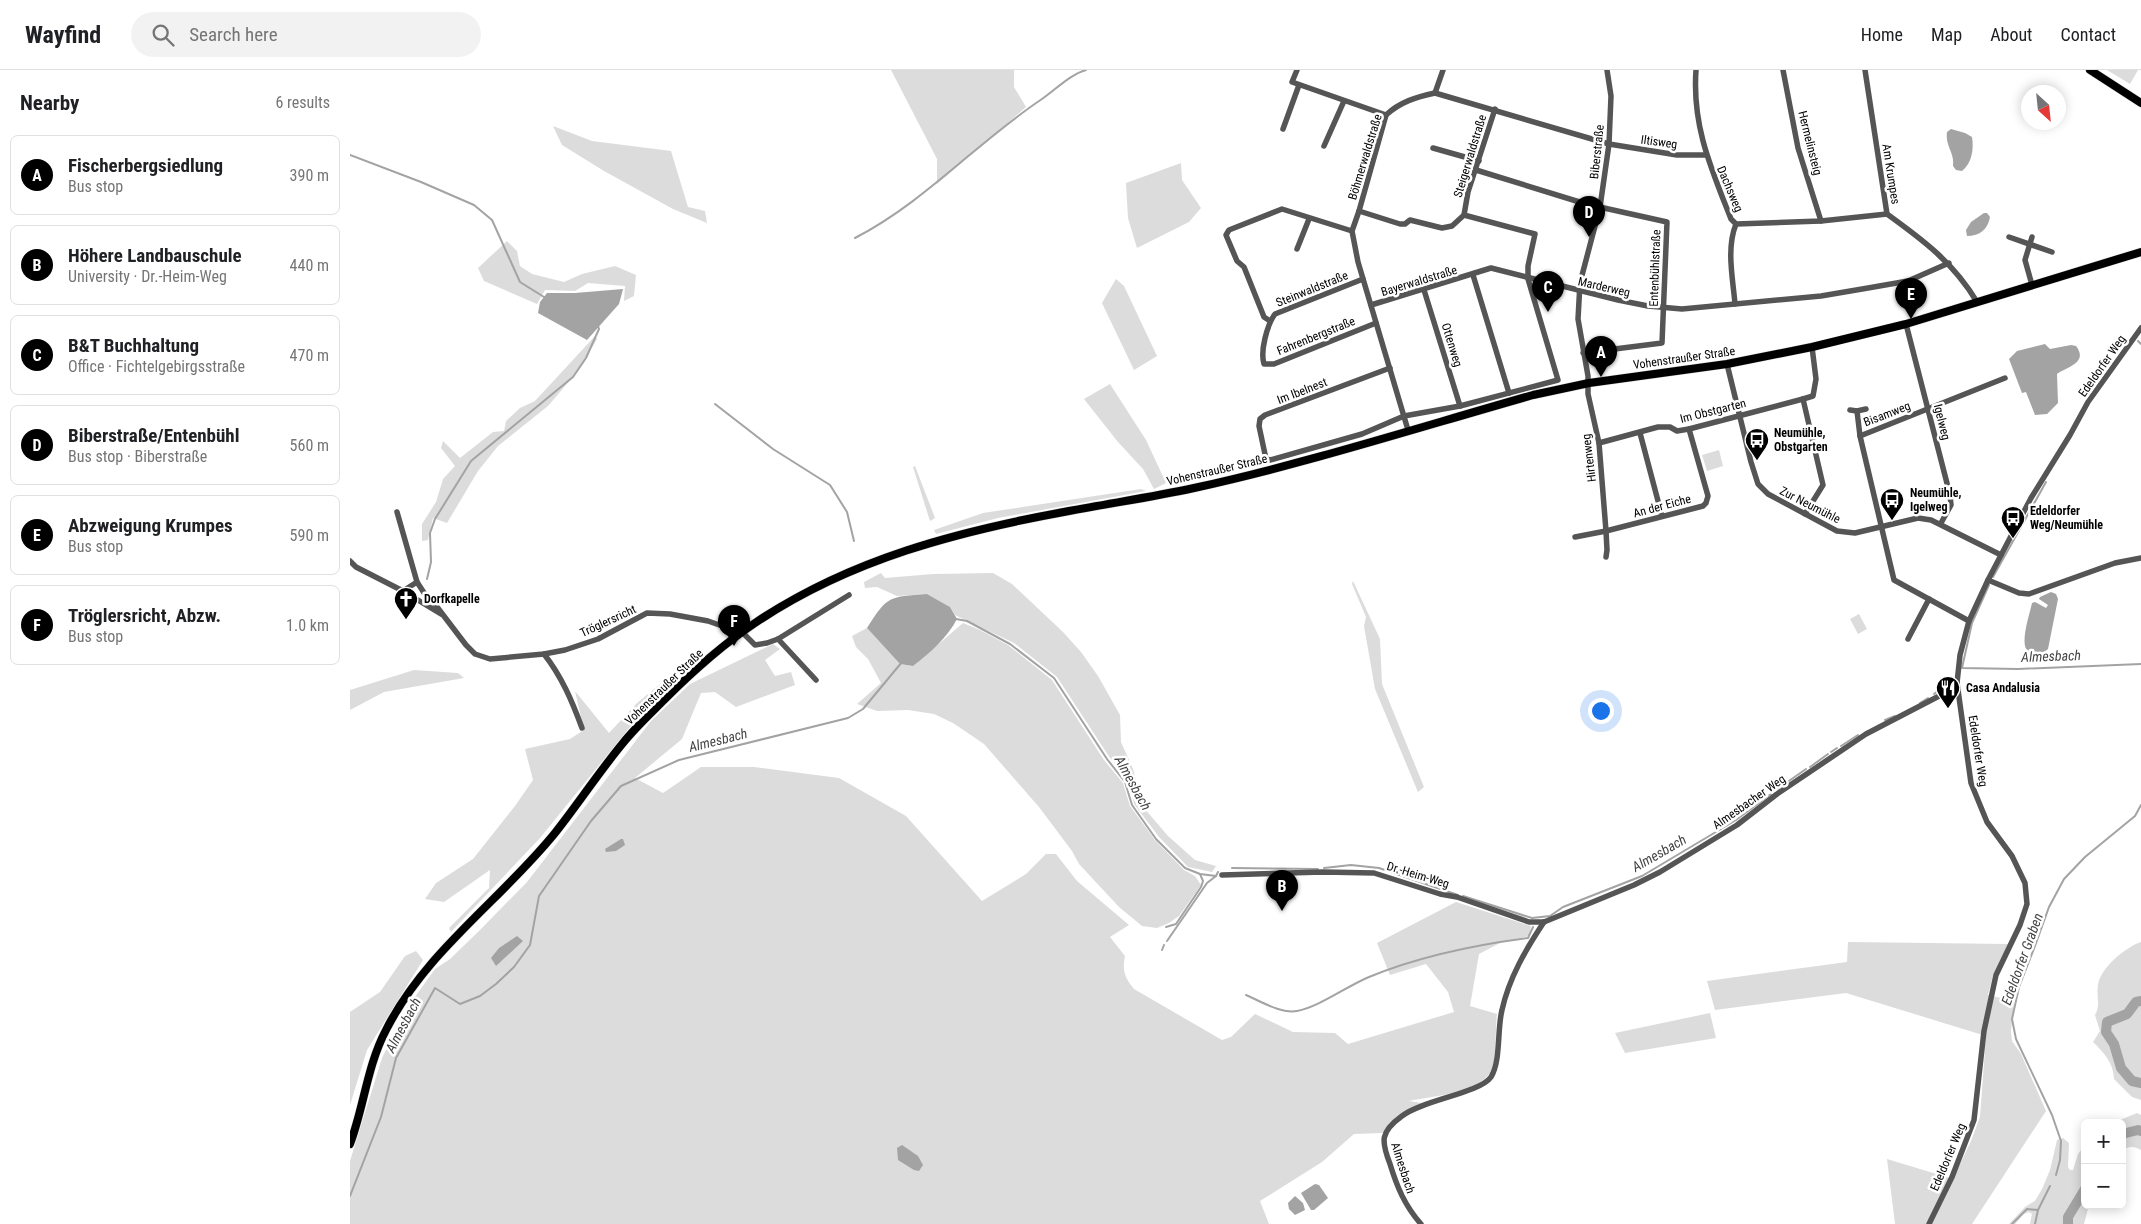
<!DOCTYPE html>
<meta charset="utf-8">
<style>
:root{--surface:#fff;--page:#f2f2f2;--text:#202124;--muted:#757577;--line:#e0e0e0;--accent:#000}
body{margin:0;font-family:"Roboto Condensed",sans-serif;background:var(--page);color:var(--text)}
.controls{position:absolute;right:15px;bottom:15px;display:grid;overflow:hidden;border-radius:8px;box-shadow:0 2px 12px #0003}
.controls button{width:45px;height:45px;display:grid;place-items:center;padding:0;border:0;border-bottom:1px solid var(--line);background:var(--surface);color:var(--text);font:25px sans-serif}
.compass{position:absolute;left:1671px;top:15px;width:45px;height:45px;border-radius:50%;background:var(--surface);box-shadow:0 2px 12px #0003;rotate:153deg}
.you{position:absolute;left:1250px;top:640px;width:18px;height:18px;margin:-12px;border:4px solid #fff;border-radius:50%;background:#1a73e8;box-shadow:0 0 0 8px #1a73e833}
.badge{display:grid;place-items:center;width:32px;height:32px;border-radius:50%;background:var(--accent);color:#fff;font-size:16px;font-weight:700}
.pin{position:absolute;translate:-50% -41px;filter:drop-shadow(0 1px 2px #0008)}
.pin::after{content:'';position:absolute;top:26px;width:18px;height:15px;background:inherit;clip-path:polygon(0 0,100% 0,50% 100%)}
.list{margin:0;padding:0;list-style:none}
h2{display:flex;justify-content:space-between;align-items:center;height:65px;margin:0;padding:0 20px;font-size:21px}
h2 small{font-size:16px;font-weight:400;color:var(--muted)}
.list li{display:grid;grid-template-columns:32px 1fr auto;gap:15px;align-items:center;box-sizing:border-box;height:80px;margin:0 10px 10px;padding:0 10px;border:1px solid var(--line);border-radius:8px}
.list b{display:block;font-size:19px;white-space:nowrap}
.list p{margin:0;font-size:16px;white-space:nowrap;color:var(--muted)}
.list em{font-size:16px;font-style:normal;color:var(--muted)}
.icon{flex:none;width:28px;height:28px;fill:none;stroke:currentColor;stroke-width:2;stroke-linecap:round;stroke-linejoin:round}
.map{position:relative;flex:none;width:1791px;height:1154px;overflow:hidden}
header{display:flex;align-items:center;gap:30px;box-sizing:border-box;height:70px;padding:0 25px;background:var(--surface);border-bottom:1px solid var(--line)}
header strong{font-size:24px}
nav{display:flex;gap:28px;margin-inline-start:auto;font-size:18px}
.search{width:350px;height:45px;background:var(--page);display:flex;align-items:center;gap:12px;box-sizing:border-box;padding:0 18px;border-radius:28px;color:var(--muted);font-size:19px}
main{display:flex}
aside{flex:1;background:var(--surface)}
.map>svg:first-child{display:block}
.green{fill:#dcdcdc}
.water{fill:#a3a3a3}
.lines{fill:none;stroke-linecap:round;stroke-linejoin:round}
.stream{stroke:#a3a3a3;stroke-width:2}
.river{stroke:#a3a3a3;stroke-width:10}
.major-casing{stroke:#dbdbdb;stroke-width:9}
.minor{stroke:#555;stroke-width:5.5}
.major{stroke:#000;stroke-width:8}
.labels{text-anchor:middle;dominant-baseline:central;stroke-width:5;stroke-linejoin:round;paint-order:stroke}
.street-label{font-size:12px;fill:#000;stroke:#fff}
.poi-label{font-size:12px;font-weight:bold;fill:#000;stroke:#fff;text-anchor:start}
.water-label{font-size:14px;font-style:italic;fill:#444;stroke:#fff}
</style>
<header>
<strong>Wayfind</strong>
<div class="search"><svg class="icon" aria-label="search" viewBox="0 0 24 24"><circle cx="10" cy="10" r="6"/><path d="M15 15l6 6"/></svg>Search here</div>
<nav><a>Home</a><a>Map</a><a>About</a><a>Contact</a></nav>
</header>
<main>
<aside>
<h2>Nearby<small>6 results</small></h2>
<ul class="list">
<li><span class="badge">A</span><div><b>Fischerbergsiedlung</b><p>Bus stop</p></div><em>390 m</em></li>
<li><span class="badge">B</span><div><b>Höhere Landbauschule</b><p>University · Dr.-Heim-Weg</p></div><em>440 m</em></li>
<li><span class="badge">C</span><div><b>B&amp;T Buchhaltung</b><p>Office · Fichtelgebirgsstraße</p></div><em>470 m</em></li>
<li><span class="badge">D</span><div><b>Biberstraße/Entenbühl</b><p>Bus stop · Biberstraße</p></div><em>560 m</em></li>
<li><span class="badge">E</span><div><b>Abzweigung Krumpes</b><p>Bus stop</p></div><em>590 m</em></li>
<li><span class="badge">F</span><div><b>Tröglersricht, Abzw.</b><p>Bus stop</p></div><em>1.0 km</em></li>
</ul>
</aside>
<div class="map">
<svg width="1791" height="1154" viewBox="0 0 1791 1154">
<rect width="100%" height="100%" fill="#fff"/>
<g class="green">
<polygon points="541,0 664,0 664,17 676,37 587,114 587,89"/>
<polygon points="1757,0 1788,0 1780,14"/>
<polygon points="203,56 242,71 321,81 338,137 355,141 357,153 323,139 254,101 212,75"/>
<polygon points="831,93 832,110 851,138 839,152 787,178 778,148 776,113"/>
<polygon points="157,171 167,181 170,196 182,204 214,212 232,204 265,196 286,205 284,226 274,231 275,216 238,213 225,221 195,220 187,234 134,211 128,198"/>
<polygon points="766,209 774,216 807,286 784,300 752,233"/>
<polygon points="245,266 247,269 228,301 198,336 148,376 128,401 97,453 83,448 78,470 72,471 72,454 86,432 93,409 105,396 91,378 93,371 110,388 143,362 154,361 156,351 170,338 185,331"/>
<polygon points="760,314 796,370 816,413 804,419 793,399 768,372 734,329"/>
<polygon points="1369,380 1373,396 1357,401 1352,385"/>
<polygon points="565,396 585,448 580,451 563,397"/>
<polygon points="791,419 796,421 648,448 586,464 584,460 633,443"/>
<polygon points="531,503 535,508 583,504 643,503 662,514 713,562 731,582 748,606 770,645 771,672 783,699 794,738 818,766 845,790 866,796 862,802 838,797 809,767 784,734 778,710 760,688 707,607 664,573 605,545 600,537 577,524 547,526 527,517 515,518 514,512"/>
<polygon points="1003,511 1030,569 1032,614 1074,717 1068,722 1025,619 1014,556 1016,547 1002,514"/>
<polygon points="1509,544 1517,559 1508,564 1500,549"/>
<polygon points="613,553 630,560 658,575 702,610 754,690 773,713 780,736 805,770 834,800 845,806 851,815 829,846 819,853 807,858 792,856 769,837 729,794 722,781 689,737 634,674 603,653 584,644 558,640 527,641 507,634 531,613 518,589 506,577 502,566 517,558 550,594 563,596"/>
<path d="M 423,574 L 430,579 L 415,590 L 425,606 L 441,602 L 445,615 L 386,637 L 365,622 L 351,623 L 332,669 L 285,708 L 313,723 L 351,697 L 404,697 L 489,708 L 556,746 L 632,831 L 676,804 L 696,784 L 706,784 L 727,811 L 779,855 L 760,867 L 775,886 C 772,901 775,908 784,919 L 872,970 L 881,967 L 905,944 L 943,962 L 985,963 L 998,974 L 1104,942 L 1098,922 L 1076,894 L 1040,905 L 1027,873 L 1106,832 L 1181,856 L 1179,866 L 1150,873 L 1129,884 L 1120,936 L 1147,944 C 1145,960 1147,984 1142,998 C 1134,1023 1082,1026 1059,1031 L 1078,1034 L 1052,1047 L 1033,1063 L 1004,1064 L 972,1092 L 910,1131 L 919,1154 L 0,1154 L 0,1091 L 32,988 L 57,938 L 85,899 L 100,889 L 129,861 L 177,812 L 301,651 L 340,614 Z"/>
<polygon points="64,600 108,603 114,608 34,622 0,640 0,620"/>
<polygon points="321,605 324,609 289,646 190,768 101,862 99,858 139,818 140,800 94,832 75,829 86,813 123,789 165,736 183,710 175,679 220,669 234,660 225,621 259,663 287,633"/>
<polygon points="1498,872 1658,874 1643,905 1638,925 1664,931 1661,961 1662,971 1671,984 1696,1041 1622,1154 1545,1154 1537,1089 1603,1109 1621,1071 1630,1047 1636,966 1496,923 1365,940 1357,911 1497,892"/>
<path d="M 1791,872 L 1791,1030 L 1782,1027 L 1764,1009 C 1763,992 1755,984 1743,972 L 1750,961 L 1745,945 C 1751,935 1746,927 1748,915 C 1750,898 1776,877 1791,872 Z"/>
<polygon points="66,881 73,890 17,980 0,1035 0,942 30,922 55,886"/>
<polygon points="1360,943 1366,968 1275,983 1265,963"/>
<path d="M 1787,1043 L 1791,1045 L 1791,1080 C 1784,1076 1779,1076 1772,1080 L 1772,1053 L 1763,1053 Z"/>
<polygon points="1713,1068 1719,1073 1718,1097 1720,1100 1723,1100 1728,1084 1735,1075 1735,1135 1739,1135 1734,1154 1680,1154 1682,1144 1679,1142 1674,1144 1665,1154 1659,1154 1675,1137 1685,1131 1692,1119 1700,1100 1707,1070"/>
</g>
<g class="water">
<path d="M 1601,59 L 1615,63 L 1622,67 C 1624,79 1622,93 1612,101 L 1606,100 L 1603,96 C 1605,83 1595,76 1597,62 Z"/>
<path d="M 1634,143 L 1637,143 L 1640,147 C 1638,159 1630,166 1617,166 L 1616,160 L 1621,152 Z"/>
<polygon points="273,219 269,234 237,270 188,243 190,232 197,223 225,223"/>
<path d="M 1695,274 L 1700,279 L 1721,275 L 1726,276 C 1739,293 1716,297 1707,304 L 1708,333 L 1697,344 L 1685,345 L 1676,322 L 1672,323 L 1659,289 L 1667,281 Z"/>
<path d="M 1701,522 L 1706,524 L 1708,529 L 1698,579 L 1694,582 C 1689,582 1682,583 1678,581 C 1669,575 1680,543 1682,533 L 1685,532 L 1696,538 L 1698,535 L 1689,529 L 1690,527 Z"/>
<path d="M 577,524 L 600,537 L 607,549 C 597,568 580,583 563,596 L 550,594 L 517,558 C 538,525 539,527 577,524 Z"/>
<polygon points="271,769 273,769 275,775 266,781 256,782 255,779"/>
<polygon points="167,866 173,871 146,896 141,888 149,878"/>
<polygon points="552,1075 568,1086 573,1095 569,1101 564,1100 548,1090 547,1078"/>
<polygon points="965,1114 969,1115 978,1128 964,1140 961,1140 951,1123"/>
<polygon points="945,1126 953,1133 955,1140 945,1145 939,1139 938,1133"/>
</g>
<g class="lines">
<g class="stream">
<polyline points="0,85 71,112 124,135 142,150 170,212 194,227"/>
<path d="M 505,168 C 575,132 627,72 692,29 C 705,20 721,4 736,0"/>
<polyline points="1788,271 1791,274"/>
<polyline points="365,334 423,379 480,415 497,442 504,471"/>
<polyline points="1643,507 1696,412"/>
<polyline points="77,509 81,492 80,463 85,449 121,391 223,307 236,288 249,259 248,256"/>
<polyline points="1639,515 1622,553 1612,598 1668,599 1791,594"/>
<polyline points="606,549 617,551 660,574 704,608 757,689 775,712 782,735 806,769 835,798 850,804 866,806 868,802"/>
<polyline points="1584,624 1588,621"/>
<polyline points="1570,633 1578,628"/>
<polyline points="1535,650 1545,646"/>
<polyline points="1491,676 1508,665"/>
<polyline points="1481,682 1487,678"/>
<polyline points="1460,697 1478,684"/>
<polyline points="1426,720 1456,699"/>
<polyline points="882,798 968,799"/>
<polyline points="974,798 1001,795 1029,798 1108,825"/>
<polyline points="1113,826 1182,848 1200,846 1213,837 1292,806 1386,750 1421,724"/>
<polyline points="816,857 826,854 851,817 853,811 850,804"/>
<polyline points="817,871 857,813 866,806"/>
<polyline points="812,880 814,875"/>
<path d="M 896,925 C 910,931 931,944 947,941 C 969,937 997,916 1019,907 C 1070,886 1124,875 1178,868 L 1183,857"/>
<polyline points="1706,1105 1710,1090 1711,1071 1702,1045 1666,969 1662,949 1669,917 1685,876 1699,837 1714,809 1735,787 1785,746 1791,735"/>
<polyline points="0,1126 31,1047 46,988 85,918 110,934 130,926 146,914 164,897 180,875 189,826 241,751 271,716 329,690 498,648 513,639 552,592"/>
<polyline points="1662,1154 1677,1139 1688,1140"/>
<polyline points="1685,1154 1688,1140 1700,1116"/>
</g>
<g class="river">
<polyline points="1791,931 1786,932 1777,944 1757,952 1756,962 1764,974 1771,998 1782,1011 1791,1013"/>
<polyline points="1772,1064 1788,1060 1791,1061"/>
<polyline points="1718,1154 1718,1147 1735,1119"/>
</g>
<g class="major-casing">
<g id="major">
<polyline points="1740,0 1791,33"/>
<path d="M 0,1074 C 14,1037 17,996 36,960 C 76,881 150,831 205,763 C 228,734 249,702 273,673 C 285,658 300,644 314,630 C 342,602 372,575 405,553 C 500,489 609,461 719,441 C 761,433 803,427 844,418 C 958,393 1070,357 1183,325 L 1239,313 L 1377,294 L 1462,277 L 1556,254 L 1791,182"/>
</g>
</g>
<g class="minor">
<polyline points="947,0 942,12 1036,45"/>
<path d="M 1346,0 C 1342,56 1361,98 1381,149 L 1386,154 L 1471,151 L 1537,144"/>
<polyline points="1433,0 1448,78 1471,151"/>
<path d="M 1515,0 L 1537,144 C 1573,170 1604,193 1627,232"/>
<polyline points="1085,23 1093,0"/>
<polyline points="933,59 949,15"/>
<polyline points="974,76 994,31"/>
<polyline points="1083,78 1129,91"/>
<polyline points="1126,100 1236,134 1317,152 1312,273 1233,283"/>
<polyline points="1009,141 1050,154 1055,154 1060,150 1092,158 1102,156 1114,145 1118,122 1145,39"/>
<polyline points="1659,167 1702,182"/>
<polyline points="1682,167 1675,190 1682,215"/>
<polyline points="947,179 959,149"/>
<polyline points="1123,205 1159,323"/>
<path d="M 1013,209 L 925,244 C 917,255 910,281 914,294 L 924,294 L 1026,253"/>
<polyline points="1074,220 1110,336"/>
<path d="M 1385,234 C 1383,209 1376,179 1386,154"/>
<polyline points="1021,235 1141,198 1268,230 1298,236 1332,239 1471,226 1518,218 1558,211 1599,193"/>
<polyline points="920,251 914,247 894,197 887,191 876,165 879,160 932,139 1002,161"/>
<polyline points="1556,254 1600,425 1601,435 1591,453"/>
<polyline points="1377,294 1401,392 1408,414 1418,424 1487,461 1505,463 1568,448 1581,450 1651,485"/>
<polyline points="1040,298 915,345 910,349 909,356 916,389 920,390 1012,364 1054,346 1110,336 1208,310 1178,209 1178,196 1185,164 1114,145"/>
<polyline points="1453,329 1463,326 1466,309 1462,277"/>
<polyline points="1516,339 1507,341 1510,366 1544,510 1619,551"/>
<polyline points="1500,340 1507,341"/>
<path d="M 1058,360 L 1008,192 L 1002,161 L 1009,141 L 1036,45 C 1050,32 1066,27 1085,23 L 1259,74 L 1327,85 L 1356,85"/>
<polyline points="1290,363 1312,446"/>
<polyline points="1510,366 1655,308"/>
<polyline points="1249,373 1308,357 1320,357 1327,361 1339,359 1453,329 1473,415 1455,444"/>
<polyline points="47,442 67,512"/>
<polyline points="1225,467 1256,461 1353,436 1356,433 1358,426 1339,359"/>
<polyline points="1256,487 1257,480 1256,461 1249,373 1238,324 1238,306 1228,249 1230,213 1250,137 1259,74 1261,26 1257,0"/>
<polyline points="0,491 6,497 53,521 91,544"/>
<polyline points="1638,510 1669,523 1679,524 1765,493 1791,488"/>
<polyline points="53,521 67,512 78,529 84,533 116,575 125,584 140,589 194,584 215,580 248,569 297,543 320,544 358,551 375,557 385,568"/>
<polyline points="392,562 405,575 417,573 428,569 499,525"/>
<polyline points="428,569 466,610"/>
<polyline points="1558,569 1579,529"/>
<path d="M 194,584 C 212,607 222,631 232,658"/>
<polyline points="872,805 973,802 1024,803 1090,824 1107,827 1179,852 1194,852 1284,815 1310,802 1387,755 1427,724 1516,664 1593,624 1607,613"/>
<path d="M 1071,1154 C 1055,1136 1047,1117 1040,1094 C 1031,1071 1030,1062 1052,1046 C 1073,1030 1130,1023 1141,1007 C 1151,991 1147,959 1152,940 C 1159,908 1176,879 1194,852"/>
<polyline points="1579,1154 1602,1107 1624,1050 1634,961 1646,905 1670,855 1677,834 1675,813 1662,786 1637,752 1621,713 1607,613 1610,585 1619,551 1638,510 1681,428 1720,365 1738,332 1791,258"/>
</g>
<use href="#major" class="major"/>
</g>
<defs>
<g id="bus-pin" transform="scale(1.25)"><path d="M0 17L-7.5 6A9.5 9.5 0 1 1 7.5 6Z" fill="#000" stroke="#fff"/><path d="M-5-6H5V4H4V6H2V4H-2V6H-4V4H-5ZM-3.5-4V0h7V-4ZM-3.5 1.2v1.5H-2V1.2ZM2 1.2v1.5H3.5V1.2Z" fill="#fff"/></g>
<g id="church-pin" transform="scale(1.25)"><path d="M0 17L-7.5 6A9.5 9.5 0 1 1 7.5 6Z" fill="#000" stroke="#fff"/><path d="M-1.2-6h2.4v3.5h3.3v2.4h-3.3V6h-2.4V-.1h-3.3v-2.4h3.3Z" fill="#fff"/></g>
<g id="restaurant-pin" transform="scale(1.25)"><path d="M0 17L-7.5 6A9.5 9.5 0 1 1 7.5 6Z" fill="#000" stroke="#fff"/><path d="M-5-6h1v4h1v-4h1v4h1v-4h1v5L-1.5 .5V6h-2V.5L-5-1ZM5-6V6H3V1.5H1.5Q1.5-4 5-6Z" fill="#fff"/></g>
</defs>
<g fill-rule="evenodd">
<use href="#bus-pin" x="1407" y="370"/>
<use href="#bus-pin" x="1542" y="430"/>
<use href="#bus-pin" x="1663" y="448"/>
<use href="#church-pin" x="56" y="529"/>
<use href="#restaurant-pin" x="1598" y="618"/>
</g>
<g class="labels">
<g class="street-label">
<text transform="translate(1309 72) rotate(8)">Iltisweg</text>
<text transform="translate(1460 73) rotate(76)">Hermelinsteig</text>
<text transform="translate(1247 82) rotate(-84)">Biberstraße</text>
<text transform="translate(1120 86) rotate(-73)">Steigerwaldstraße</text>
<text transform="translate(1015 87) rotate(-73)">Böhmerwaldstraße</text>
<text transform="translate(1541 104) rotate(81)">Am Krumpes</text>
<text transform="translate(1380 119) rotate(67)">Dachsweg</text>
<text transform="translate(1305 198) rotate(-88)">Entenbühlstraße</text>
<text transform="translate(1069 211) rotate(-17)">Bayerwaldstraße</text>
<text transform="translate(1254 217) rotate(13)">Marderweg</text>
<text transform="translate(962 219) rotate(-22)">Steinwaldstraße</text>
<text transform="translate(966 266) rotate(-22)">Fahrenbergstraße</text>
<text transform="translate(1102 275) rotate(73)">Ottenweg</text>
<text transform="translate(1334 288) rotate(-8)">Vohenstraußer Straße</text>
<text transform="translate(1752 296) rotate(-55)">Edeldorfer Weg</text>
<text transform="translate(952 321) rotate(-21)">Im Ibelnest</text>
<text transform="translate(1363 341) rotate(-14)">Im Obstgarten</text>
<text transform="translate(1537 344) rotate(-21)">Bisamweg</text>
<text transform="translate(1592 352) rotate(76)">Igelweg</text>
<text transform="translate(1239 388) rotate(-97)">Hirtenweg</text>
<text transform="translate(867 400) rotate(-13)">Vohenstraußer Straße</text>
<text transform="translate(1460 435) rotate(27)">Zur Neumühle</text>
<text transform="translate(1312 436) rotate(-15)">An der Eiche</text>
<text transform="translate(258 551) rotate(-25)">Tröglersricht</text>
<text transform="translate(314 617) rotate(-44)">Vohenstraußer Straße</text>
<text transform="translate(1628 681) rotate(81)">Edeldorfer Weg</text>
<text transform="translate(1399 732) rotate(-35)">Almesbacher Weg</text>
<text transform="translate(1068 805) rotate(17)">Dr.-Heim-Weg</text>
<text transform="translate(1598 1087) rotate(-67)">Edeldorfer Weg</text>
<text transform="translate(1053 1098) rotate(72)">Almesbach</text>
</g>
<g class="poi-label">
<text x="1424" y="363">Neumühle,<tspan x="1424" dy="14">Obstgarten</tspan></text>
<text x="1560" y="423">Neumühle,<tspan x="1560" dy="14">Igelweg</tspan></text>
<text x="1680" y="441">Edeldorfer<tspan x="1680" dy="14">Weg/Neumühle</tspan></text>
<text x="74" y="529">Dorfkapelle</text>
<text x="1616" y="618">Casa Andalusia</text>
</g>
<g class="water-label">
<text transform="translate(1701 586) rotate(-2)">Almesbach</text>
<text transform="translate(368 670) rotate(-14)">Almesbach</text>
<text transform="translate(783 713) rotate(61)">Almesbach</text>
<text transform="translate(1309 783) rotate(-30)">Almesbach</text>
<text transform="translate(1672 889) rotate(-70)">Edeldorfer Graben</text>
<text transform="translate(53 955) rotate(-62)">Almesbach</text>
</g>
</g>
</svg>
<div class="controls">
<button>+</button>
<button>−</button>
</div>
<svg class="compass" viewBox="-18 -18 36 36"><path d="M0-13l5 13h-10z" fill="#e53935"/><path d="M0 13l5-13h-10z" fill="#757577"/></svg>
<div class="you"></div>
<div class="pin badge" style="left:1251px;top:307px">A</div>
<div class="pin badge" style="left:932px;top:841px">B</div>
<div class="pin badge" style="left:1198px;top:242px">C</div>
<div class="pin badge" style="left:1239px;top:167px">D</div>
<div class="pin badge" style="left:1561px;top:249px">E</div>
<div class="pin badge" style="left:384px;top:576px">F</div>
</div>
</main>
